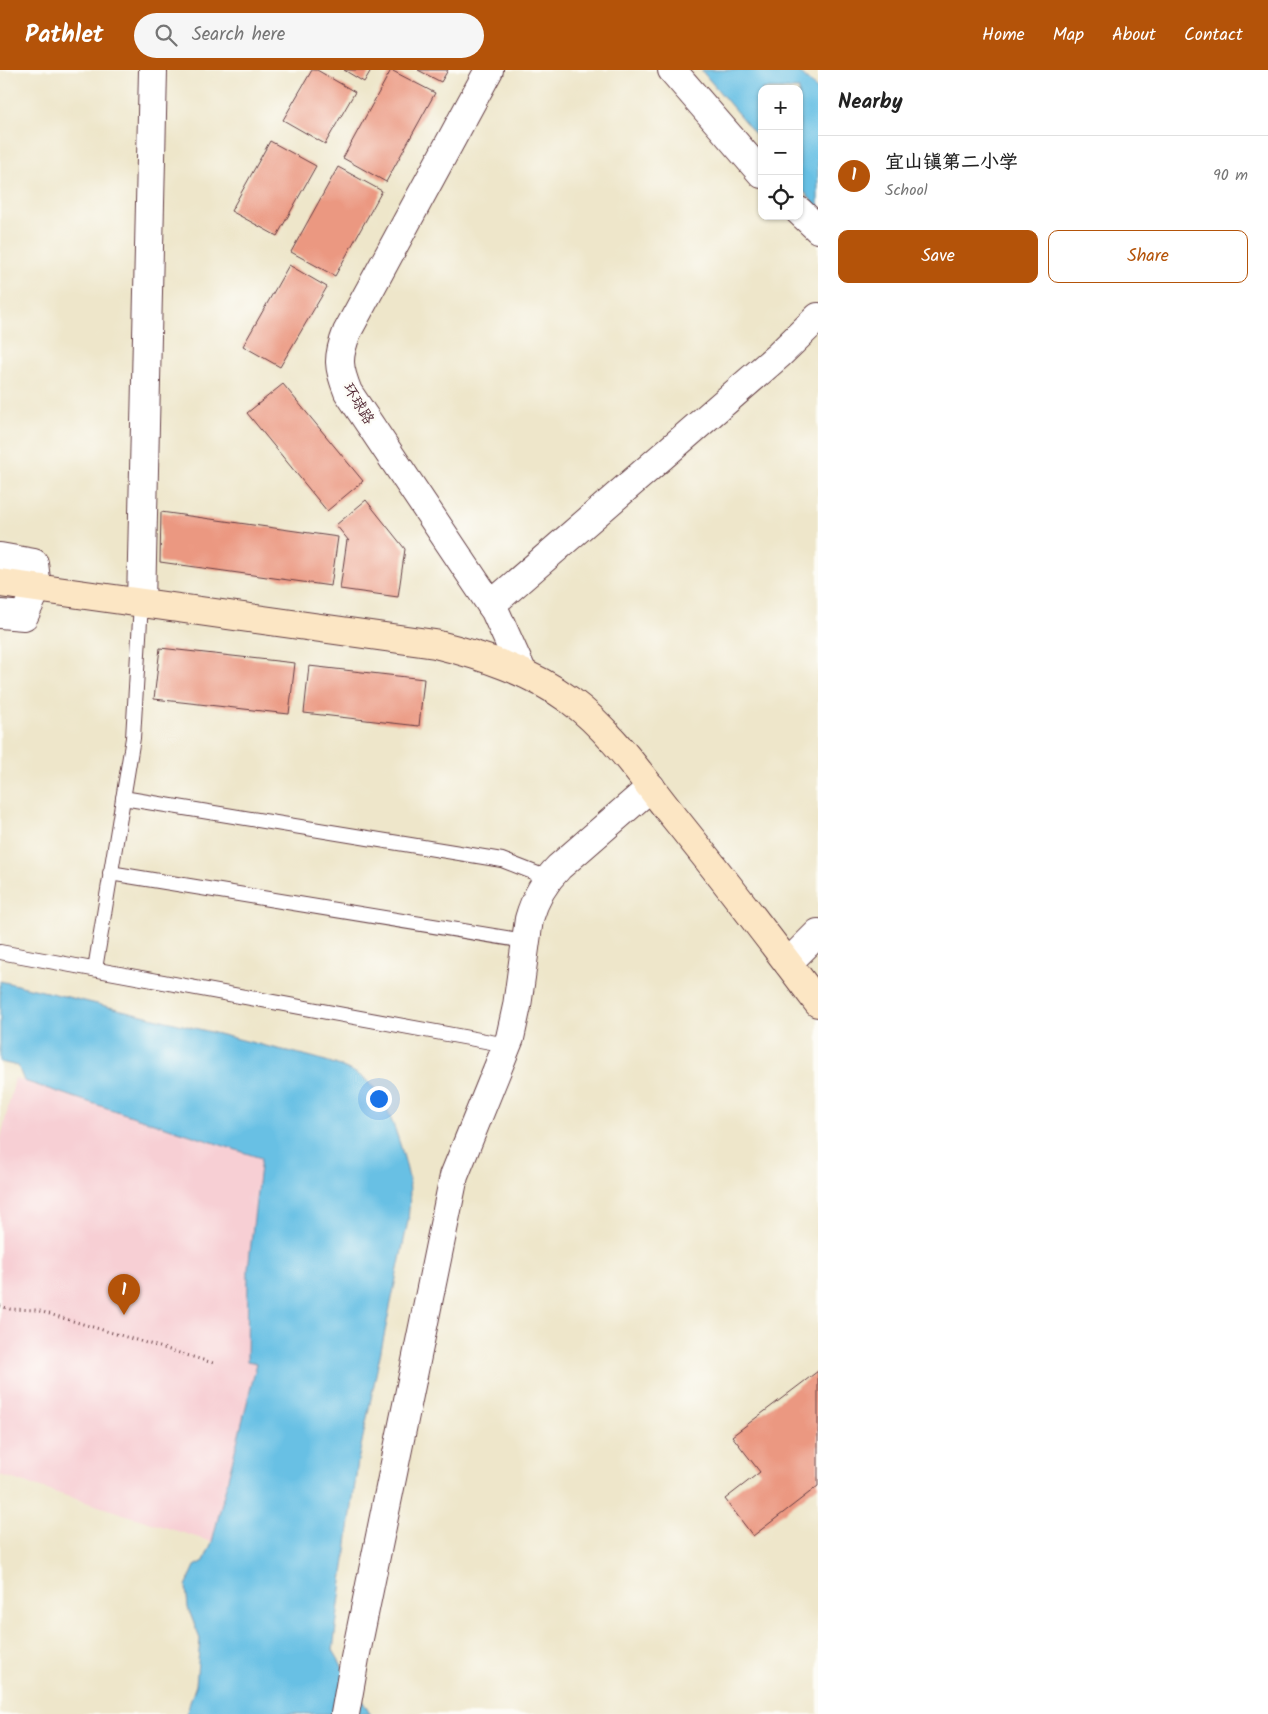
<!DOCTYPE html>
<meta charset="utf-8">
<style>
:root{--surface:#fff;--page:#f6f6f6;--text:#222;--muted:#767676;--line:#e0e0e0;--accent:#b45309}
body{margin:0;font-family:Kalam,"LXGW WenKai TC",sans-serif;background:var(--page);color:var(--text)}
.controls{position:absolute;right:15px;top:15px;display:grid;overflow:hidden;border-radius:10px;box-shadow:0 1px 4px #0004}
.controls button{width:45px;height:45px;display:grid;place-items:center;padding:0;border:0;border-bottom:1px solid var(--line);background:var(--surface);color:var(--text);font:25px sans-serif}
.you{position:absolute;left:378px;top:1028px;width:18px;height:18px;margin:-12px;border:4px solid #fff;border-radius:50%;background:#1a73e8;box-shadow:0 0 0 8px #1a73e833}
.badge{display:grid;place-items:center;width:32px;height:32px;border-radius:50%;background:var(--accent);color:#fff;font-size:16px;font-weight:700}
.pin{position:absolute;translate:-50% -41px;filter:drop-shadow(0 1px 2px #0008)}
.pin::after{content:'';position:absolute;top:26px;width:18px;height:15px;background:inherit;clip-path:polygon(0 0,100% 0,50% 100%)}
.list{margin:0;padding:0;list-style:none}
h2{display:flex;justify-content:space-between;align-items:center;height:65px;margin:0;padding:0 20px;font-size:21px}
h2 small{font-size:16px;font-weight:400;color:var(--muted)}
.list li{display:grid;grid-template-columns:32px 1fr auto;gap:15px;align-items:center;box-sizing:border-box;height:80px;padding:0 20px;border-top:1px solid var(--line)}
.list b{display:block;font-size:19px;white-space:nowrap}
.list p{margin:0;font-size:16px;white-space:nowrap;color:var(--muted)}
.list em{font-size:16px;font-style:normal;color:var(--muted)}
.actions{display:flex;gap:10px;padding:15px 20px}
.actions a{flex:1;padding:11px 0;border:1px solid var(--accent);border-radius:10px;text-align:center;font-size:18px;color:var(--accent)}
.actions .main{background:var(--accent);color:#fff}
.icon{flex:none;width:28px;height:28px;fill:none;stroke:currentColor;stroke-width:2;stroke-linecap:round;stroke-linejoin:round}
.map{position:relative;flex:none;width:818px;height:1644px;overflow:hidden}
header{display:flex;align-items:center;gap:30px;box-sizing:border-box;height:70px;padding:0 25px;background:var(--accent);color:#fff}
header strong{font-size:24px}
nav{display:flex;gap:28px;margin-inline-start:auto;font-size:18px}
.search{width:350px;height:45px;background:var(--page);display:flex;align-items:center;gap:12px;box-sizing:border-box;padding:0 18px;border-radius:28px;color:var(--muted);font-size:19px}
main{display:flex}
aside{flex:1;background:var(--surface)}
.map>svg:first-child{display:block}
.built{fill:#f7cfd4}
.water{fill:#67c0e4;stroke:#587088}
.building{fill:#eb9881}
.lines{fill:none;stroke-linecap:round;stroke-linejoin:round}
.service-casing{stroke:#633d43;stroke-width:16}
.minor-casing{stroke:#633d43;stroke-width:30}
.tertiary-casing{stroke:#633d43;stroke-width:30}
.secondary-casing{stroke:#633d43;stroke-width:30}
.path{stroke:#633d43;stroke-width:3;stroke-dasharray:1 4;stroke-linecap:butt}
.service{stroke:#fff;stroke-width:14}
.minor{stroke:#fff;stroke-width:28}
.tertiary{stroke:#fff;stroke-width:28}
.secondary{stroke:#fce6c4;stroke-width:28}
.labels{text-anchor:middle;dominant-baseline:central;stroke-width:5;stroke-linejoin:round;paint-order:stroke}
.street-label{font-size:15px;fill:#4a1f2b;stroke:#fdfcf7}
</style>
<header>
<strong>Pathlet</strong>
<div class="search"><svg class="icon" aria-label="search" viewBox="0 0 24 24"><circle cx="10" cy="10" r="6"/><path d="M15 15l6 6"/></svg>Search here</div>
<nav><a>Home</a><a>Map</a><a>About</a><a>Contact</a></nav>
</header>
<main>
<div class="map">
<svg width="818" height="1644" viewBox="0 0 818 1644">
<rect width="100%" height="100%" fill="#fdfcf7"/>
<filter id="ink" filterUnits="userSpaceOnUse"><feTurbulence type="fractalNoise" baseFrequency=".02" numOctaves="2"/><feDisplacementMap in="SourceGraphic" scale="10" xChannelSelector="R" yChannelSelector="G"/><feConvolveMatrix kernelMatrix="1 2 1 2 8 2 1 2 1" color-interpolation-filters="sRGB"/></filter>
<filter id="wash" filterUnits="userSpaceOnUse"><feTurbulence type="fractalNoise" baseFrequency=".0096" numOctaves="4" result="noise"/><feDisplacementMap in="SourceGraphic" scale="20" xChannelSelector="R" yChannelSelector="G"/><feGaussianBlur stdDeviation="1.12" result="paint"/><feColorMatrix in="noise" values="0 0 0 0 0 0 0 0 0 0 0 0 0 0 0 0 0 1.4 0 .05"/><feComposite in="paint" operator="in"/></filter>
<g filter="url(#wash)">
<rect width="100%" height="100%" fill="#eee6ca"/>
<polygon class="built" points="15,1008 261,1088 248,1199 247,1291 258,1292 212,1472 0,1405 0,1072"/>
<g class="water">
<polygon points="701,0 797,0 818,20 818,138 799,116 799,19 762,19 762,72"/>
<path d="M 0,911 C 86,931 172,952 258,974 C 291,983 338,989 366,1010 C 387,1025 404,1083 409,1109 C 411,1123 409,1137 408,1151 L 358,1391 L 333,1580 L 370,1644 L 186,1644 L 196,1615 L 200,1569 L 188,1538 L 186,1516 L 195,1496 L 204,1491 L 212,1472 L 257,1293 L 247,1291 L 248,1199 L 261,1088 L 24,1011 L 18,996 L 0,992 Z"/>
</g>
<g id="blocks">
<g class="building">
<polygon points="312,0 317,0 355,22 325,74 283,50"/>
<polygon points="344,0 371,0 364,12"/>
<polygon points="391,0 435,23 386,112 343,88"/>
<polygon points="418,0 448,0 441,12"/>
<polygon points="270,71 316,96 277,166 231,141"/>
<polygon points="338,97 382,121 335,206 291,182"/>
<polygon points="289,195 327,217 280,297 243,276"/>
<polygon points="283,314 363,411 327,441 247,343"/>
<polygon points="366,430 405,479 398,527 340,519 347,470 349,471 336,455"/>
<polygon points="161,442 338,467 331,516 160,492"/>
<polygon points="160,578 295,593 289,644 154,629"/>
<polygon points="309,596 424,609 419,656 304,643"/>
<polygon points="818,1301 818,1416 753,1466 725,1429 760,1402 732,1366"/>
</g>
</g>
</g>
<g filter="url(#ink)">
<use href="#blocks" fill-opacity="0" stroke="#633d43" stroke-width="1"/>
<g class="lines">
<g class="service-casing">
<g id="service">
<polyline points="123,728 502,790 548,808"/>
<polyline points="110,803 525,871"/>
<polyline points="0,882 507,975"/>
<polyline points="95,899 133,668 141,533"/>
</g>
</g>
<g class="minor-casing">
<g id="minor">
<polyline points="672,0 762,104"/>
<polyline points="799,141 818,159"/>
<polyline points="0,487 34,493 37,518 24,546 0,544"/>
<polyline points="141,533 153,0"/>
<polyline points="491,535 779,285 818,247"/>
<path d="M 345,1644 L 355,1588 L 454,1106 L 510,968 L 517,936 L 529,849 C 535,828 544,812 559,797 L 651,717"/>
</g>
</g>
<g class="tertiary-casing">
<g id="tertiary">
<path d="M 489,0 L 347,262 C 337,288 338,297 348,322 L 495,541 L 523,603"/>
<polyline points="788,893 818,863"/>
</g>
</g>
<g class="secondary-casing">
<path id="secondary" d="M 0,513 L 435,574 C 483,586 530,601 571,631 C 610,660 639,703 669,741 C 720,804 769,868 818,933"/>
</g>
<polyline class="path" points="0,1236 10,1239 36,1240 213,1293"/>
<use href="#service" class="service"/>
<use href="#minor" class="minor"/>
<use href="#tertiary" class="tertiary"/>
<use href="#secondary" class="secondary"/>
</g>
</g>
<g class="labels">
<g class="street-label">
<text transform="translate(358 334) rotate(59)">环球路</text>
</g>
</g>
</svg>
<div class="controls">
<button>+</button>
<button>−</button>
<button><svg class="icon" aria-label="locate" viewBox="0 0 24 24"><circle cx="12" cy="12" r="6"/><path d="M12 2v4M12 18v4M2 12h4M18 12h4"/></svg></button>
</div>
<div class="you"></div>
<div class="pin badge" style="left:124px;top:1245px">1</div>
</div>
<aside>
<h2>Nearby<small></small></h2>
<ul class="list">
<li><span class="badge">1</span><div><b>宜山镇第二小学</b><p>School</p></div><em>90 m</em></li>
</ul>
<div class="actions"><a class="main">Save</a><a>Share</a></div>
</aside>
</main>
